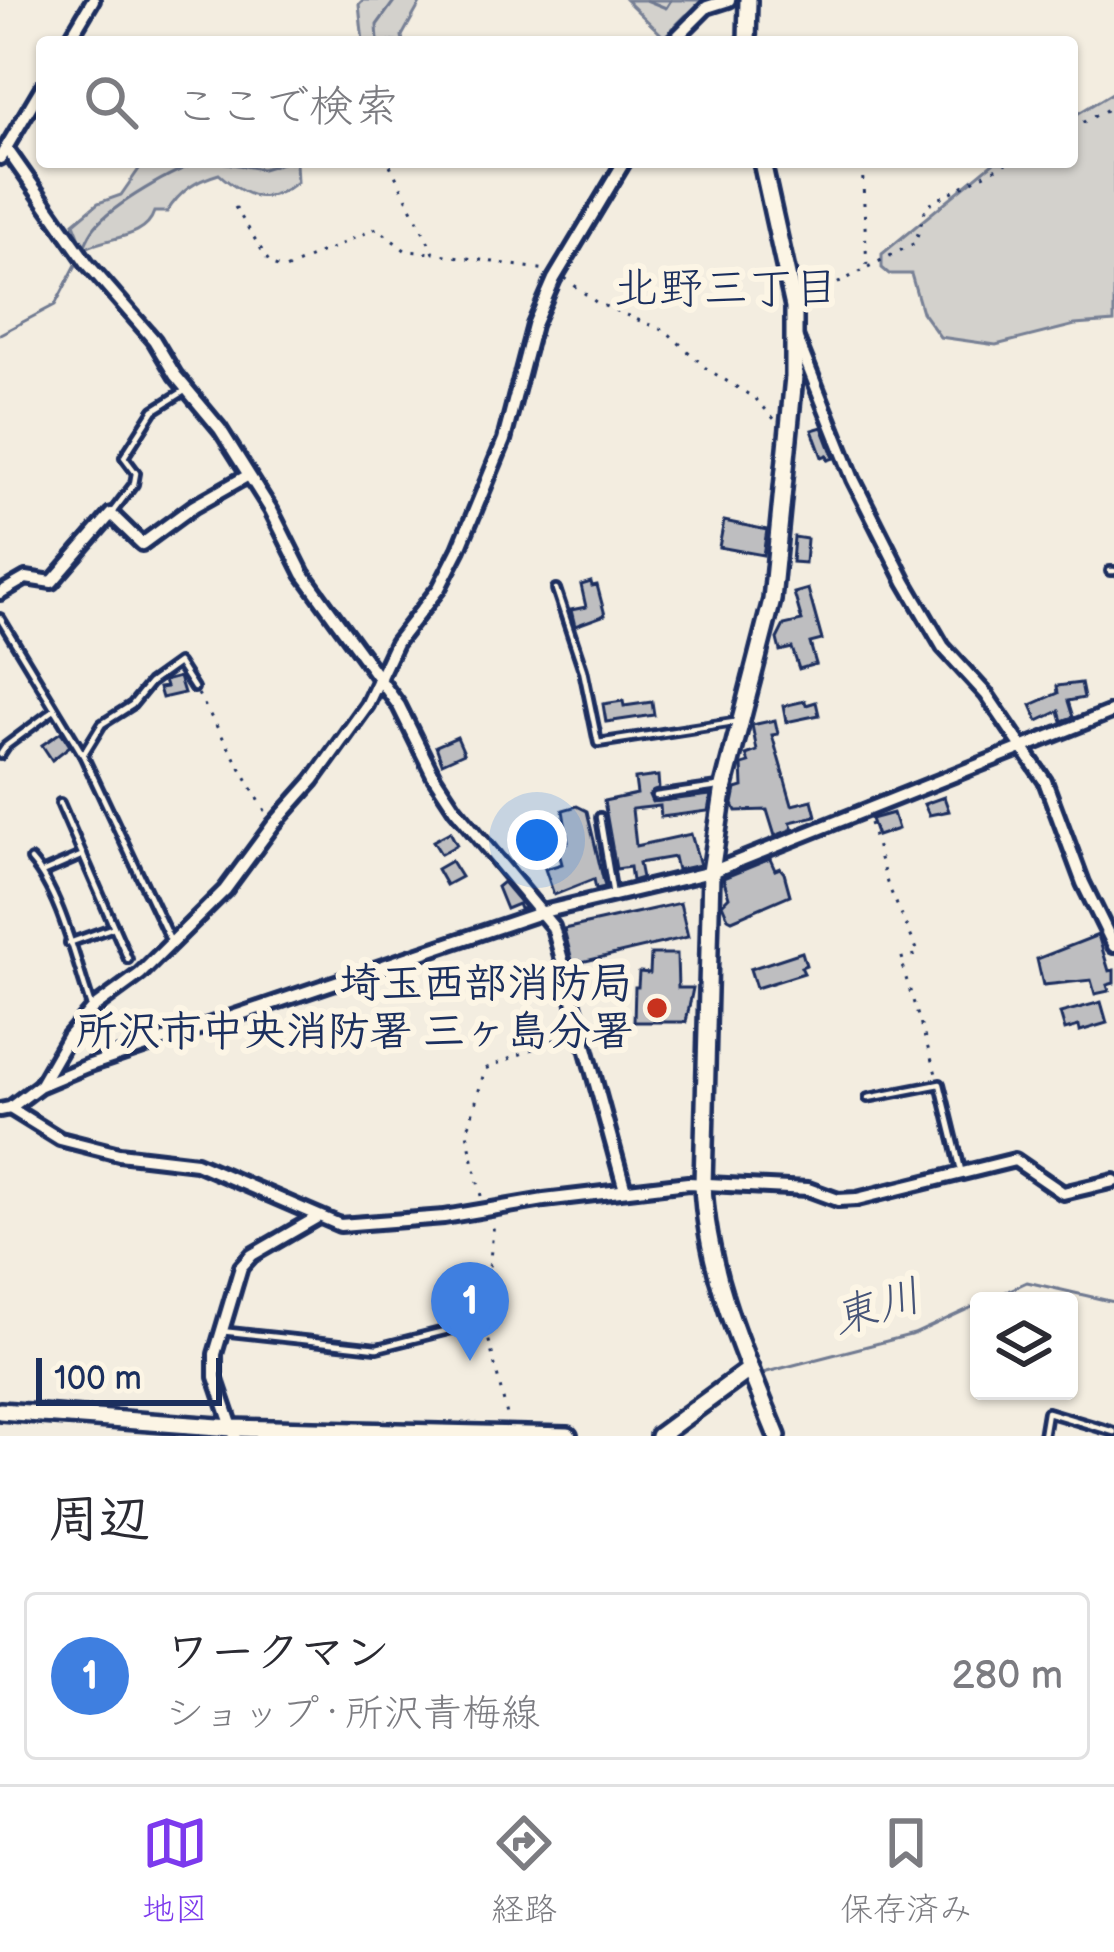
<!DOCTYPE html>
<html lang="ja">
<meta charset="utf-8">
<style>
:root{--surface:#fff;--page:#f2f2f3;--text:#2b2b33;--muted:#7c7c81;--line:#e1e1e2;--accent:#7c3aed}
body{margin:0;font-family:"Balsamiq Sans","Klee One",sans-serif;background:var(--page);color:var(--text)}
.controls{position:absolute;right:36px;bottom:36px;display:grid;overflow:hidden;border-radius:12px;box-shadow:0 3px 9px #0004}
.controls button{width:108px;height:108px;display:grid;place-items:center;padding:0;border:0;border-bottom:3px solid var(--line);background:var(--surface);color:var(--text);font:60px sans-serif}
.scale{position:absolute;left:36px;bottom:30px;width:186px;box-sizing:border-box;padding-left:12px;border:6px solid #1b2f5e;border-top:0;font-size:33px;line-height:42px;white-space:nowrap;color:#1b2f5e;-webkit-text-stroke:9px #fcf5e5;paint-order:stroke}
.you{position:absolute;left:537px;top:840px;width:42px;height:42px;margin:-30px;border:9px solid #fff;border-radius:50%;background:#1a73e8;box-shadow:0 0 0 18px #1a73e833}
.badge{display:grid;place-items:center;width:78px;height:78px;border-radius:50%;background:var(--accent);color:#fff;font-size:39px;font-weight:700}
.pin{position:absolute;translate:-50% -99px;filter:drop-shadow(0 3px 6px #0008)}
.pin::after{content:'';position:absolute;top:63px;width:42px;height:36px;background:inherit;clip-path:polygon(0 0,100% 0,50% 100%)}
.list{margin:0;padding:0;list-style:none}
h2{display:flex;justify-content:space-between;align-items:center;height:156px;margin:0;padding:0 48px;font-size:51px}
h2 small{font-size:39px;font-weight:400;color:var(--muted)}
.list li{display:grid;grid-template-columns:78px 1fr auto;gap:36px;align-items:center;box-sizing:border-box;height:168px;margin:0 24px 24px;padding:0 24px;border:3px solid var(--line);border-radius:12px}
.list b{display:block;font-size:45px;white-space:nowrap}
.list p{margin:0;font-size:39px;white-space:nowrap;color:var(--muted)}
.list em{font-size:39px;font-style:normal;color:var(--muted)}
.icon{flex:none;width:66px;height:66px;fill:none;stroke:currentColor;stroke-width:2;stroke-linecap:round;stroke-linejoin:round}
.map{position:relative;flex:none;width:1114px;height:1436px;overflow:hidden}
.search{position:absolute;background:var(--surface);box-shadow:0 3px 9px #0004;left:36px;right:36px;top:36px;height:132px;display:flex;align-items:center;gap:30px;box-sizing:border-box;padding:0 42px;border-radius:12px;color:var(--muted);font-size:45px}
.sheet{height:348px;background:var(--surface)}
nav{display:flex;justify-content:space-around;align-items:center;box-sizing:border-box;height:168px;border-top:3px solid var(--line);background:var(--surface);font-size:33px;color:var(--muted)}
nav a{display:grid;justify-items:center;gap:6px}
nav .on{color:var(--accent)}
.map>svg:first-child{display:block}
.green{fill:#d3d1cc;stroke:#778095;stroke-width:3}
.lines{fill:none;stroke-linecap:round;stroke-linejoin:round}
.stream{stroke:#707a91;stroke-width:3}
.building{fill:#bebec0;stroke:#1b2f5e;stroke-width:3}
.lane-casing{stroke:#1b2f5e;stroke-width:14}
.street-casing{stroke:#1b2f5e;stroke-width:20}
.secondary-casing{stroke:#1b2f5e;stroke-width:24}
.path{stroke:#1b2f5e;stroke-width:3;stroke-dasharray:3 9;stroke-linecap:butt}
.lane{stroke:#fcf5e5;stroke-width:4.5}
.street{stroke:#fcf5e5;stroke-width:10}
.secondary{stroke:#fcf5e5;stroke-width:15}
.poi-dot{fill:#c8321e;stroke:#fcf5e5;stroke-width:4.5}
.labels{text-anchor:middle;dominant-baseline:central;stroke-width:12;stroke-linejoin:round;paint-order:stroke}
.poi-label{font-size:42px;font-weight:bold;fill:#1b2f5e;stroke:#fcf5e5;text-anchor:end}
.neighbourhood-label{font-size:45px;fill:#1b2f5e;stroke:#fcf5e5}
.water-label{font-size:45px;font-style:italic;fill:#465478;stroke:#fcf5e5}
</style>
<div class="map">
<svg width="1114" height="1436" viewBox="0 0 1114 1436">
<rect width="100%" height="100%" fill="#f3ede0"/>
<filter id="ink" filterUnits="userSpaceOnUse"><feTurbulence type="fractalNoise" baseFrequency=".00833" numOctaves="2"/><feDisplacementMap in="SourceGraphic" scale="24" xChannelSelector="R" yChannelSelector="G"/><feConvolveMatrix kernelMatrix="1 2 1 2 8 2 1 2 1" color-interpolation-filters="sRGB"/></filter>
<g filter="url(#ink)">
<g class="green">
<polygon points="363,0 422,0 402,36 403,42 363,42 359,4"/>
<polygon points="626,0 721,0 686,15 664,37"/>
<polygon points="1114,92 1114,322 1075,325 996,345 940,337 922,312 911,274 889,274 882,268 882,254 994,162 1072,162 1072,117"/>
<path d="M 144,162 L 296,162 L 297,182 C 266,207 245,197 219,174 C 195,181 180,191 167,212 L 154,212 C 145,240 107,236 84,249 L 74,223 L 98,203 L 121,195 Z"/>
</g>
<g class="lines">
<g class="stream">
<polyline points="646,0 666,8 671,0"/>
<polyline points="378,42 377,25 395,0"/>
<polyline points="220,162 262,169 285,162"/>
<path d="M 82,252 C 86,243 89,234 95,227 C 113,205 174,169 202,162"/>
<polyline points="0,334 55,305 78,261"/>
<polyline points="986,1301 1027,1282 1114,1302"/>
<polyline points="759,1374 914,1334 979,1304"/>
<polyline points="672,1436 697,1418"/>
</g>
</g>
<g class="building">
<polygon points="822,427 834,458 828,460 827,455 822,457 812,430"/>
<polygon points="724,521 767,530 763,555 719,547"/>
<polygon points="794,537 807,539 805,563 792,562"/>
<polygon points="591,582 592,586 597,585 605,615 575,626 571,610 586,607 581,585"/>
<polygon points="808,589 822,640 810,643 816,664 799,669 792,648 780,651 777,639 784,625 802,621 794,593"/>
<polygon points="179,677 184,693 162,698 159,688 166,687 164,681"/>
<polygon points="1081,683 1084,698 1068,701 1073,717 1062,721 1059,711 1038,721 1031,705 1058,693 1057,686"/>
<polygon points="623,701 624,706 652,702 654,715 606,722 603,704"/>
<polygon points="805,701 806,705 816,702 819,715 786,722 783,706"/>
<polygon points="775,720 778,734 772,735 792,805 812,800 816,816 790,822 793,829 775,836 767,810 736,811 733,804 736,789 743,787 742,765 749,763 746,755 757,751 752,725"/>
<polygon points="61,732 70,746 52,760 42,745"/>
<polygon points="457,737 464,753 442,763 436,746"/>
<polygon points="658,776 659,789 649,795 652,802 711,795 708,811 661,817 660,806 632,809 636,846 691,834 700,865 677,870 674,857 639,863 642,878 632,881 630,867 616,869 604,801 637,794 635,779"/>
<polygon points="944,797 949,811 929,815 924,804"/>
<polygon points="577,806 587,811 605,887 596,889 594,879 554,895 545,869 562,864 557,845 568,842 563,810"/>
<polygon points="893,813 898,829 877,836 871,819"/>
<polygon points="450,832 457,845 441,854 433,841"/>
<polygon points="770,859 775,870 780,868 784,873 790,895 732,920 728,918 722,904 729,897 723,878"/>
<polygon points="451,861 461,877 446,885 437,869"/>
<polygon points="503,882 525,908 520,909 518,904 506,909 497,887"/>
<polygon points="680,903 688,937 573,964 564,929"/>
<polygon points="1098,935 1109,971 1114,970 1114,983 1107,985 1109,991 1095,994 1091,980 1043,985 1037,959"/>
<polygon points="802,952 806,965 801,967 804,973 756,988 750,969"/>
<polygon points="651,954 677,954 678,988 693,988 686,1022 634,1022 635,987 638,987 639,972 650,973"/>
<polygon points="1101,1002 1107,1023 1080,1031 1079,1026 1065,1030 1060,1013"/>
</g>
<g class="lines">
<g class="lane-casing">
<g id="lane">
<polyline points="111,514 134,484 136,473 124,457 154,410 186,390"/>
<polyline points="1110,571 1114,571"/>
<polyline points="556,589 583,670 598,743 734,722"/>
<polyline points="0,618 83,755 171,942"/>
<polyline points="0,755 6,746 54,710"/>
<polyline points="83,755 102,724 132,705 150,683 178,663 194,688"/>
<polyline points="656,796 718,787"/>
<polyline points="60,803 128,959"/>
<polyline points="600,817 613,895"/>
<path d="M 31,860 C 62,895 76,964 92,1009"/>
<polyline points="44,872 83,855"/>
<polyline points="69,943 114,927"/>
<polyline points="868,1098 940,1084 961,1170"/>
<polyline points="221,1331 377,1348 484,1321"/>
<polyline points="1043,1436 1047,1412 1114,1432"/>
</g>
</g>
<g class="street-casing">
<g id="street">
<polyline points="68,42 93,0"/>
<polyline points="672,42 707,7 729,0"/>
<polyline points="6,148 87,263 154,340 175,375 220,429 271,510 303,574 399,706 434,777 455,809 553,927 625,1190"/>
<polyline points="0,158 42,87"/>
<polyline points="796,336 853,479 905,582 943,647 986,694 1045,781 1083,883 1114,946"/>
<polyline points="0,593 26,578 52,582 111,514 142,544 194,506 247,476"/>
<polyline points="41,1084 68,1037 92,1009 140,974 225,890 273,825 313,780 367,705 396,643 439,588 459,549 504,440 534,325 554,279 624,162"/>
<polyline points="10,1108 60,1139 119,1154 196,1163 340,1225 444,1217 544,1200 688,1183 808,1189 838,1200 857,1199 1015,1160 1063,1193 1114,1181"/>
<polyline points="0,1110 10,1108 39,1086 87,1066 543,912 711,872 1114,711"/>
<polyline points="235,1436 215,1377 215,1354 241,1267 252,1255 316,1218"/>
</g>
</g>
<g class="secondary-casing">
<g id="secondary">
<polyline points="747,42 748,0"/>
<path d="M 762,162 L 794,307 L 794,377 L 772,600 L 724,786 L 711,872 L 703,1185 C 707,1274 744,1355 777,1436"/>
<polyline points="0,1411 232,1428 568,1436"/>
<polyline points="659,1436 750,1369"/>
</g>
</g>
<g class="path">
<polyline points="1072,128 1114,106"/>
<polyline points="390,165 434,253 546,270"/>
<polyline points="235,207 271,265 285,269 377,228 406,251 434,253"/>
<polyline points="868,267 915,243 927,205 1008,162"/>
<polyline points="565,278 597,303 667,332 707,369 756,399 777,422"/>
<polyline points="806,300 867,268 862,162"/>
<polyline points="198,694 268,816"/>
<polyline points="870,823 887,883 919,954 900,959 937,1077"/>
<polyline points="481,1196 467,1133 485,1069 571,1033"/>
<polyline points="484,1314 494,1222"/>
<polyline points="486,1329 508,1419"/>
</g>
<use href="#lane" class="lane"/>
<use href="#street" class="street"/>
<use href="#secondary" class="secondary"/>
</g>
</g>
<circle class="poi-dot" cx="657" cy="1008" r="12"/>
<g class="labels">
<g class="poi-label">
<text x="633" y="984">埼玉西部消防局<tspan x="633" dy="48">所沢市中央消防署 三ヶ島分署</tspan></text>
</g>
<g class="neighbourhood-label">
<text x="726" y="289">北野三丁目</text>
</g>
<g class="water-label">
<text transform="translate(877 1308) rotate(-17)">東川</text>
</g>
</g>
</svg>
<div class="controls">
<button><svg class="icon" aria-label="layers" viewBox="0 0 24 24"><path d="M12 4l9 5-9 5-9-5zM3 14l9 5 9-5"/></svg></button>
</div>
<div class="scale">100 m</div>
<div class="you"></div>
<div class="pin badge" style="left:470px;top:1361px;background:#3f7fe0">1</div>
<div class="search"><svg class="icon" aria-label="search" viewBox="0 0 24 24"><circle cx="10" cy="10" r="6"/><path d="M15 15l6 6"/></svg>ここで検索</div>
</div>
<section class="sheet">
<h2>周辺<small></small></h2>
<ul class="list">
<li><span class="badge" style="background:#3f7fe0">1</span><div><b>ワークマン</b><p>ショップ · 所沢青梅線</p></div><em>280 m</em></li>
</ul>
</section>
<nav>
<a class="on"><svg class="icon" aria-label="map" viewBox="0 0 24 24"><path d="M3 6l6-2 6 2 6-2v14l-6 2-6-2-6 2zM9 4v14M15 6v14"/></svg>地図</a>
<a><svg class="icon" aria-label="directions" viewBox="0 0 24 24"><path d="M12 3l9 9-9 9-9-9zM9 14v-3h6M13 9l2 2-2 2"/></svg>経路</a>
<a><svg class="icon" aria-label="saved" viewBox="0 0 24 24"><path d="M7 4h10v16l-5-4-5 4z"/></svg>保存済み</a>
</nav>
